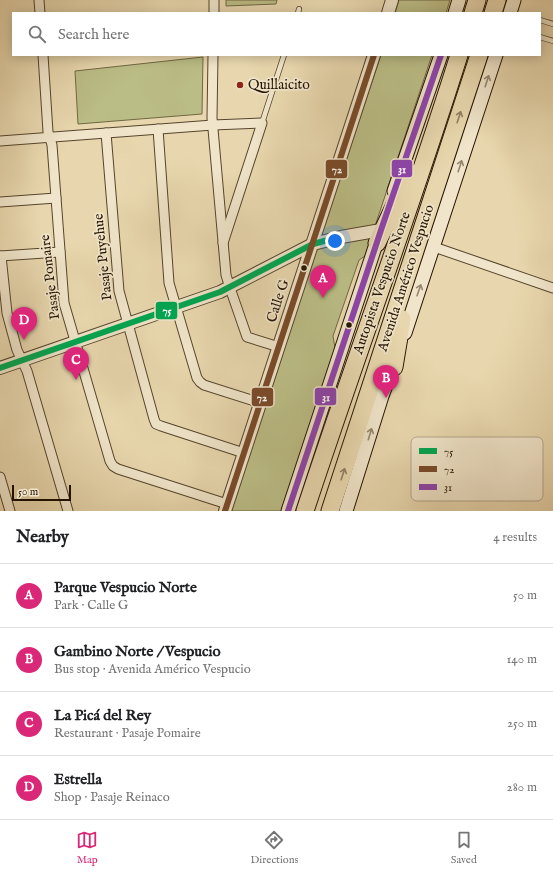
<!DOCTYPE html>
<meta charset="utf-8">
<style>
:root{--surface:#fff;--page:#f6f6f6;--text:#202124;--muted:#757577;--line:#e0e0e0;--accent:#db2777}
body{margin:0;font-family:"IM FELL English",serif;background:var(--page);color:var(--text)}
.scale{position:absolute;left:12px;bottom:10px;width:59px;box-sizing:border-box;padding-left:4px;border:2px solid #261400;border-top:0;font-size:11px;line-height:14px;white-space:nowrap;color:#261400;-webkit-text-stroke:3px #f0e5ca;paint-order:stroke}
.you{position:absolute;left:335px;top:241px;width:14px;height:14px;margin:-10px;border:3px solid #fff;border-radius:50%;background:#1a73e8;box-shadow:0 0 0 6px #1a73e833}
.badge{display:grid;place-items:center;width:26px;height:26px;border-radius:50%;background:var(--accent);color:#fff;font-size:13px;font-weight:700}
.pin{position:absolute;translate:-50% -33px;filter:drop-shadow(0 1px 2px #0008)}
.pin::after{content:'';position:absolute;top:21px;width:14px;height:12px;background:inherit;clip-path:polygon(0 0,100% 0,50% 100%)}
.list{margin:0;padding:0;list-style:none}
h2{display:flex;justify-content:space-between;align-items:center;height:52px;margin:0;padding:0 16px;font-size:17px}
h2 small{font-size:13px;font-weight:400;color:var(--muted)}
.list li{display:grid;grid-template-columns:26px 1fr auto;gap:12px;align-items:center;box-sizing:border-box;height:64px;padding:0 16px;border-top:1px solid var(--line)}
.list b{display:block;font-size:15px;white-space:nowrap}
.list p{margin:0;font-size:13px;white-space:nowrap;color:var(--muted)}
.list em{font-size:13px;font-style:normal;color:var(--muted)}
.icon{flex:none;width:22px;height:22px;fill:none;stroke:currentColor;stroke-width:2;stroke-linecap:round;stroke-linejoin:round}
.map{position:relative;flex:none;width:553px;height:511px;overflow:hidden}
.search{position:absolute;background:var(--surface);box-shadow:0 2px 10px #0003;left:12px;right:12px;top:12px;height:44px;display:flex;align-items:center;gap:10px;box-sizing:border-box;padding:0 14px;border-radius:0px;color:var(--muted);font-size:15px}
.sheet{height:308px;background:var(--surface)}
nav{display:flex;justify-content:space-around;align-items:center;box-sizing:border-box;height:56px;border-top:1px solid var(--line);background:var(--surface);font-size:11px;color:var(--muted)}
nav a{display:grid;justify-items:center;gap:2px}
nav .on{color:var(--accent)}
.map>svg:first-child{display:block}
.green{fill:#bbbd86;stroke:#706843}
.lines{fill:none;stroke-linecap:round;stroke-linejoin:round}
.service-casing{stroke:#56452c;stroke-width:6}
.minor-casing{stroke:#56452c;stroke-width:11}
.tertiary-casing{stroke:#56452c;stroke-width:14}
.secondary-casing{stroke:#261400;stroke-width:15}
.motorway-casing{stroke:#261400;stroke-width:19}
.service{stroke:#f0e5ca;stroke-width:4.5}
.minor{stroke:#f0e5ca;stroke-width:9}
.tertiary{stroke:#f0e5ca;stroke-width:12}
.secondary{stroke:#f0e5ca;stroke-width:13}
.motorway{stroke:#e8d7ae;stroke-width:17}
.bus-1-casing{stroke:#f0e5ca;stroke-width:9}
.bus-2-casing{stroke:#f0e5ca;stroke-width:9}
.bus-3-casing{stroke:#f0e5ca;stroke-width:9}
.bus-1{stroke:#00a651;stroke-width:6}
.bus-2{stroke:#7a4b2a;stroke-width:6}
.bus-3{stroke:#8e44ad;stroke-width:6}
.oneway{stroke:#95876f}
.oneway2{stroke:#917f60}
.poi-dot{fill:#8f2418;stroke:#f0e5ca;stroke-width:1.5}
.bus-dot{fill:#261400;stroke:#f0e5ca;stroke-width:1.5}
.labels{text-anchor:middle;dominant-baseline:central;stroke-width:3.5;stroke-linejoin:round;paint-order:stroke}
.poi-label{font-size:14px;fill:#261400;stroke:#f0e5ca;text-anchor:start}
.street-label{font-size:14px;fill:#261400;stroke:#f0e5ca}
.key{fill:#f0e5ca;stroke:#b3a68d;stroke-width:1}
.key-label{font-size:11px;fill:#261400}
.line-badge{stroke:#f0e5ca;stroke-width:1.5}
.badge-label{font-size:11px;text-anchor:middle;font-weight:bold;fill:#fff}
</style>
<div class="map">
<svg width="553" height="511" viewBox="0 0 553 511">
<rect width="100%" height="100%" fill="#e8d7ae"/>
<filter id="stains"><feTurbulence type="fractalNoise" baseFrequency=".005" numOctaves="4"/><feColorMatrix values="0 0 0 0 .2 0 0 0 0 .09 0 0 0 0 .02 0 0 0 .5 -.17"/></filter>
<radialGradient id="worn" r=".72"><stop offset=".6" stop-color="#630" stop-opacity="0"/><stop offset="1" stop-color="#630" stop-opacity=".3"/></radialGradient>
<g class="green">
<polygon points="226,0 277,0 276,4 226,6"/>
<polygon points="399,0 450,0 446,13 395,13"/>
<polygon points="381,55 432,55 365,256 359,260 333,336 335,348 281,511 228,511"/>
<polygon points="203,57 202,114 78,124 75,71"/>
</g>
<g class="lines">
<g class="service-casing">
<g id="service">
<polyline points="298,13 299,9"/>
<polyline points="540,20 553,24"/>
<polyline points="540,37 553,41"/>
<polyline points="262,123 284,55"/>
</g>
</g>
<g class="minor-casing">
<g id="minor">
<polyline points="39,0 40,13"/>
<polyline points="214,13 214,0"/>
<polyline points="43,55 48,132 52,145 64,303 110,461 113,466 118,469 227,504"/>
<polyline points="213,55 212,118 226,275 230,288 247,337 279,347"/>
<polyline points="158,129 169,283 197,378 200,382 204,385 261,403"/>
<polyline points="106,133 119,291 154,419 156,424 161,426 244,453"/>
<polyline points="0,141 213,125 262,123 223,243"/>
<polyline points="0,202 56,198"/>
<polyline points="434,247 553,288"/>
<polyline points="0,256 60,252"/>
<polyline points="1,256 7,313 17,350 27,371 68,511"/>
<polyline points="0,477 10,511"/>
</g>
</g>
<g class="tertiary-casing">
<g id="tertiary">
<polyline points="388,13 392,0"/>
<polyline points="0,368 220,292 313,244 341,237 381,230"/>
<polyline points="225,511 374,55"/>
</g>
</g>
<g class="secondary-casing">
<g id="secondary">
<polyline points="455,13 459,0"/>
<polyline points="510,13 514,0"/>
<polyline points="394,191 441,55"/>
<polyline points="405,333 496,55"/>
<polyline points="288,511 379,235"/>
<polyline points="346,511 382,396 396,359"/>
</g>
</g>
<g class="motorway-casing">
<g id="motorway">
<polyline points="473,13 477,0"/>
<polyline points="493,13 497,0"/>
<polyline points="377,243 410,173"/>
<polyline points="394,367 402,319"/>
<path d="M 305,511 C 355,359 411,208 459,55"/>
<polyline points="330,511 479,55"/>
</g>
</g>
<use href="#service" class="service"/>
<use href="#minor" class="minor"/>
<use href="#tertiary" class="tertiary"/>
<use href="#secondary" class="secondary"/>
<use href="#motorway" class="motorway"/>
<g class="bus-1-casing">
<polyline id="bus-1" points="0,368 220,292 313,244 328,240"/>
</g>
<g class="bus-2-casing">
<polyline id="bus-2" points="225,511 374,55"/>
</g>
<g class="bus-3-casing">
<polyline id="bus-3" points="288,511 381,230 441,55"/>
</g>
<use href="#bus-1" class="bus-1"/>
<use href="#bus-2" class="bus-2"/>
<use href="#bus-3" class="bus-3"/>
</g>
<defs><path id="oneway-shaft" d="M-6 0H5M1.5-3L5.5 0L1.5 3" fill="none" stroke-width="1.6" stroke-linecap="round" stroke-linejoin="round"/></defs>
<g class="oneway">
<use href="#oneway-shaft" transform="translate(487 81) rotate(-72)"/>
<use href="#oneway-shaft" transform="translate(460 166) rotate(-72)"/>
<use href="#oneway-shaft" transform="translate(419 290) rotate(-71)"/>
<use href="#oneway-shaft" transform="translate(370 434) rotate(-73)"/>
</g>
<g class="oneway2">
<use href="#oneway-shaft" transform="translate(459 117) rotate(-72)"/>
<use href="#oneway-shaft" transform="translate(343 474) rotate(-72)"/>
</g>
<circle class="poi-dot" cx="240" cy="85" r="4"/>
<g class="bus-dot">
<circle cx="304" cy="268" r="3.5"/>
<circle cx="349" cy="325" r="3.5"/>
</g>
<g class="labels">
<g class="poi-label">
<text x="248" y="85">Quillaicito</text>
</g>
<g class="street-label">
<text transform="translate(103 257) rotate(-96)">Pasaje Puyehue</text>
<text transform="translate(50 277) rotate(-97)">Pasaje Pomaire</text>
<text transform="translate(406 278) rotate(-72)">Avenida Américo Vespucio</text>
<text transform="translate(382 283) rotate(-71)">Autopista Vespucio Norte</text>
<text transform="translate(278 301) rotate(-72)">Calle G</text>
</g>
</g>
<rect x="411" y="437" width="132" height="64" rx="6" class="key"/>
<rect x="419" y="448" width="18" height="6" fill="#00a651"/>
<rect x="419" y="466" width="18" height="6" fill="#7a4b2a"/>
<rect x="419" y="484" width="18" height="6" fill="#8e44ad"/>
<g class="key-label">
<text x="444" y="455">75</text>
<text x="444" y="473">72</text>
<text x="444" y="491">31</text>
</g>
<g class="line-badge">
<rect x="391" y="159" width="22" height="19" rx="4" fill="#8e44ad"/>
<rect x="325" y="159" width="23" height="20" rx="4" fill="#7a4b2a"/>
<rect x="155" y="301" width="23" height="19" rx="4" fill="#00a651"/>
<rect x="314" y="387" width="23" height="19" rx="4" fill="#8e44ad"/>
<rect x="251" y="387" width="23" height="20" rx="4" fill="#7a4b2a"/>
</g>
<g class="badge-label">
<text x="402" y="173">31</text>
<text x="337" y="173">72</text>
<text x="167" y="314">75</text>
<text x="326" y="401">31</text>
<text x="262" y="401">72</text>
</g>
<rect width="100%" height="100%" filter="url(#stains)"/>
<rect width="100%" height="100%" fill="url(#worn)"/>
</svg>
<div class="scale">50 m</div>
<div class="you"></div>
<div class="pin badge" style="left:323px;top:298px">A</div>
<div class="pin badge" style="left:386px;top:398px">B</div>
<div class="pin badge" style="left:76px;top:380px">C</div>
<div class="pin badge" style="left:24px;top:340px">D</div>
<div class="search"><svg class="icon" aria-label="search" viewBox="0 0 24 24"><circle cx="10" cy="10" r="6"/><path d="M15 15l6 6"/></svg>Search here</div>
</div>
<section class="sheet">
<h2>Nearby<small>4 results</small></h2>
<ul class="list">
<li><span class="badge">A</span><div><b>Parque Vespucio Norte</b><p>Park · Calle G</p></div><em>50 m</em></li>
<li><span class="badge">B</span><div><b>Gambino Norte / Vespucio</b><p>Bus stop · Avenida Américo Vespucio</p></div><em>140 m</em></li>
<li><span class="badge">C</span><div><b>La Picá del Rey</b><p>Restaurant · Pasaje Pomaire</p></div><em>250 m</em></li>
<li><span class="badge">D</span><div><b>Estrella</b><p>Shop · Pasaje Reinaco</p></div><em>280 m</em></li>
</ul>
</section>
<nav>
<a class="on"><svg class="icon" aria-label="map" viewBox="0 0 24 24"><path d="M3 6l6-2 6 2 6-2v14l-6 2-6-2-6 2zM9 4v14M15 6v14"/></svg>Map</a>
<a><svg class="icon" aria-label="directions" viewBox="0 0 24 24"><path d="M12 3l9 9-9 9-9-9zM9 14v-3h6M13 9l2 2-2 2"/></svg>Directions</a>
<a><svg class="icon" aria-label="saved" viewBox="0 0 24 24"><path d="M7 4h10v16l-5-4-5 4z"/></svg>Saved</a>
</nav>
